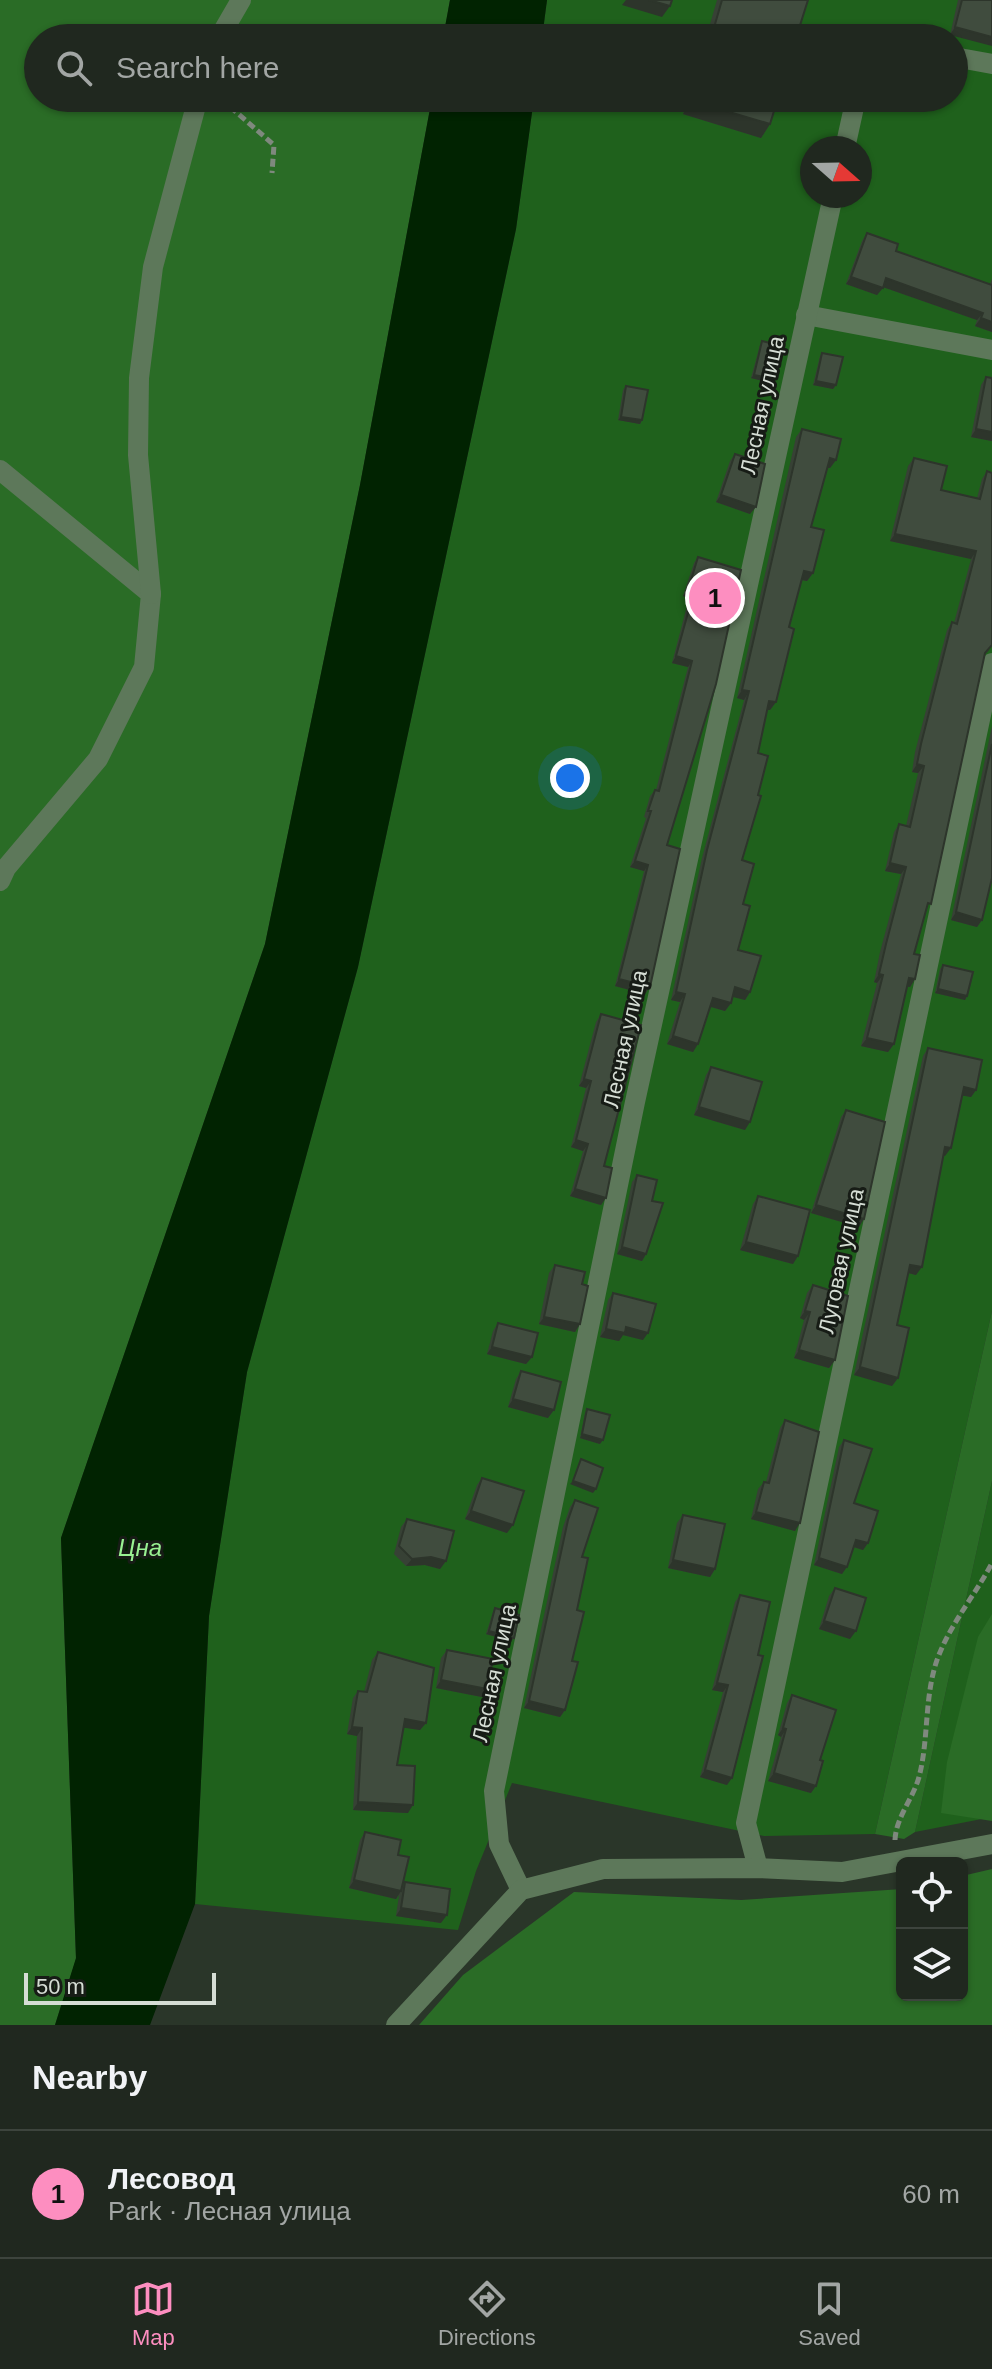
<!DOCTYPE html>
<meta charset="utf-8">
<style>
:root{--surface:#20281f;--page:#283028;--text:#f1f3f6;--muted:#a2a6a4;--line:#3d443d;--accent:#fd8ec0}
body{margin:0;font-family:Arial,sans-serif;background:var(--page);color:var(--text)}
.controls{position:absolute;right:24px;bottom:24px;display:grid;overflow:hidden;border-radius:12px;box-shadow:0 2px 6px #0004}
.controls button{width:72px;height:72px;display:grid;place-items:center;padding:0;border:0;border-bottom:2px solid var(--line);background:var(--surface);color:var(--text);font:40px sans-serif}
.compass{position:absolute;left:800px;top:136px;width:72px;height:72px;border-radius:50%;background:var(--surface);box-shadow:0 2px 6px #0004;rotate:110deg}
.scale{position:absolute;left:24px;bottom:20px;width:192px;box-sizing:border-box;padding-left:8px;border:4px solid #d5ddd4;border-top:0;font-size:22px;line-height:28px;white-space:nowrap;color:#d5ddd4;-webkit-text-stroke:6px #171c16;paint-order:stroke}
.you{position:absolute;left:570px;top:778px;width:28px;height:28px;margin:-20px;border:6px solid #fff;border-radius:50%;background:#1a73e8;box-shadow:0 0 0 12px #1a73e833}
.badge{display:grid;place-items:center;width:52px;height:52px;border-radius:50%;background:var(--accent);color:#111;font-size:26px;font-weight:700}
.pin{position:absolute;translate:-50% -50%;border:4px solid #fff;box-shadow:0 2px 8px #0006}
.list{margin:0;padding:0;list-style:none}
h2{display:flex;justify-content:space-between;align-items:center;height:104px;margin:0;padding:0 32px;font-size:34px}
h2 small{font-size:26px;font-weight:400;color:var(--muted)}
.list li{display:grid;grid-template-columns:52px 1fr auto;gap:24px;align-items:center;box-sizing:border-box;height:128px;padding:0 32px;border-top:2px solid var(--line)}
.list b{display:block;font-size:30px;white-space:nowrap}
.list p{margin:0;font-size:26px;white-space:nowrap;color:var(--muted)}
.list em{font-size:26px;font-style:normal;color:var(--muted)}
.icon{flex:none;width:44px;height:44px;fill:none;stroke:currentColor;stroke-width:2;stroke-linecap:round;stroke-linejoin:round}
.map{position:relative;flex:none;width:992px;height:2025px;overflow:hidden}
.search{position:absolute;background:var(--surface);box-shadow:0 2px 6px #0004;left:24px;right:24px;top:24px;height:88px;display:flex;align-items:center;gap:20px;box-sizing:border-box;padding:0 28px;border-radius:44px;color:var(--muted);font-size:30px}
.sheet{height:232px;background:var(--surface)}
nav{display:flex;justify-content:space-around;align-items:center;box-sizing:border-box;height:112px;border-top:2px solid var(--line);background:var(--surface);font-size:22px;color:var(--muted)}
nav a{display:grid;justify-items:center;gap:4px}
nav .on{color:var(--accent)}
.map>svg:first-child{display:block}
.green{fill:#1f611c;fill-rule:evenodd}
.forest{fill:#2a6c26}
.water{fill:#012301}
.lines{fill:none;stroke-linecap:round;stroke-linejoin:round}
.path{stroke:#7f897e;stroke-width:5;stroke-dasharray:8 4;stroke-linecap:butt}
.minor{stroke:#5d785a;stroke-width:20}
.wall{fill:#374135}
.shaded-wall{fill:#2d352b}
.building{fill:#404c3e;stroke:#2d352b;stroke-width:2}
.labels{text-anchor:middle;dominant-baseline:central;stroke-width:6;stroke-linejoin:round;paint-order:stroke}
.street-label{font-size:22px;fill:#d5ddd4;stroke:#171c16}
.water-label{font-size:24px;font-style:italic;fill:#99f192;stroke:#171c16}
</style>
<div class="map">
<svg width="992" height="2025" viewBox="0 0 992 2025">
<rect width="100%" height="100%" fill="#2a3629"/>
<g class="green">
<path d="M 547,0 L 992,0 L 992,1311 L 875,1834 L 764,1836 L 512,1783 L 476,1871 L 458,1930 L 195,1904 L 209,1616 L 247,1372 L 358,967 L 516,229 L 534,98 L 954,98 L 954,38 L 542,38 ZM 812,148 L 860,148 L 860,196 L 812,196 Z"/>
<polygon points="992,1481 992,1817 915,1832"/>
</g>
<g class="forest">
<polygon points="0,0 450,0 443,38 38,38 38,98 432,98 360,485 265,944 61,1538 76,1959 55,2025 0,2025"/>
<polygon points="992,1311 992,1481 915,1832 904,1839 875,1834"/>
<polygon points="992,1614 992,1821 941,1813 947,1762 978,1637"/>
<polygon points="992,1869 992,2025 419,2025 463,1975 574,1892 741,1900 902,1889 902,1995 962,1995 962,1876"/>
</g>
<g class="water">
<polygon points="450,0 547,0 542,38 443,38"/>
<polygon points="432,98 534,98 516,229 358,967 247,1372 209,1616 195,1904 150,2025 55,2025 76,1958 61,1538 265,944 360,485"/>
</g>
<g class="lines">
<g class="path">
<polyline points="221,99 274,145 272,173"/>
<path d="M 895,1840 C 896,1817 913,1799 919,1777 C 929,1739 924,1698 937,1660 C 950,1624 974,1597 992,1563"/>
</g>
<g class="minor">
<polyline points="219,38 241,0"/>
<polyline points="954,57 992,64"/>
<polyline points="845,148 856,98"/>
<polyline points="806,315 992,350"/>
<polyline points="0,470 151,594 144,667 98,759 6,868 0,881"/>
<polyline points="151,594 138,455 139,378 153,267 198,98"/>
<polyline points="758,1868 746,1823 992,663"/>
<polyline points="521,1890 499,1844 494,1791 635,1102 833,196"/>
<polyline points="396,2025 521,1890 603,1869 758,1868 842,1872 992,1844"/>
</g>
</g>
<g class="wall">
<polygon points="717,0 808,0 796,38 706,38"/>
<polygon points="958,0 992,0 950,35"/>
<polygon points="688,98 778,98 770,124 761,138 683,114"/>
<polygon points="867,233 896,251 990,284 992,279 992,332 975,326 977,320 883,287 877,295 846,284 862,241"/>
<polygon points="762,341 771,383 751,378 760,345"/>
<polygon points="822,353 836,385 833,389 813,385 820,356"/>
<polygon points="986,377 992,378 992,441 971,437 981,385"/>
<polygon points="626,386 642,420 640,424 618,420 623,390"/>
<polygon points="802,429 836,460 830,468 827,467 811,527 813,573 807,581 801,580 789,627 776,702 770,710 767,710 758,753 742,860 743,904 738,950 750,992 745,1000 733,996 731,1003 725,1011 711,1007 693,1052 667,1044 680,1002 671,1000 702,858 744,700 737,698 796,437"/>
<polygon points="735,454 750,514 716,502 730,461"/>
<polygon points="914,458 941,490 977,498 982,479 987,471 989,650 984,655 926,912 914,954 915,979 910,987 907,986 894,1044 888,1052 861,1046 877,983 874,982 880,952 901,874 885,871 894,832 899,824 906,826 918,773 912,772 915,752 947,630 952,622 954,623 971,559 890,541 908,466"/>
<polygon points="698,557 741,570 667,845 645,994 615,986 644,871 630,867 646,818 644,817 650,796 655,790 656,790 688,667 672,663 689,598 683,596 694,563"/>
<polygon points="992,726 992,878 982,920 977,927 951,920"/>
<polygon points="943,965 967,996 965,1000 935,993 940,969"/>
<polygon points="601,1014 604,1166 601,1205 570,1196 583,1151 571,1147 586,1088 579,1086 596,1022"/>
<polygon points="928,1048 976,1090 971,1097 962,1095 945,1156 943,1155 916,1275 908,1273 897,1325 898,1378 892,1386 854,1375 923,1056"/>
<polygon points="711,1067 745,1130 694,1115 706,1075"/>
<polygon points="846,1110 859,1227 811,1213 841,1117"/>
<polygon points="637,1175 652,1201 646,1254 642,1261 617,1254 632,1182"/>
<polygon points="758,1196 793,1264 740,1250 753,1204"/>
<polygon points="555,1265 582,1284 580,1324 575,1332 539,1324 549,1273"/>
<polygon points="813,1285 835,1360 829,1368 794,1358 804,1320 800,1318 807,1293"/>
<polygon points="613,1293 643,1340 623,1335 619,1341 600,1337 608,1300"/>
<polygon points="498,1323 532,1357 526,1364 487,1354 493,1331"/>
<polygon points="521,1371 548,1418 508,1407 516,1379"/>
<polygon points="587,1409 600,1444 580,1438 585,1413"/>
<polygon points="785,1420 795,1531 751,1519 758,1489 764,1482 766,1482 780,1428"/>
<polygon points="844,1440 854,1503 868,1543 863,1550 853,1547 842,1574 814,1565 839,1447"/>
<polygon points="482,1478 507,1533 465,1519 477,1485"/>
<polygon points="575,1500 582,1557 572,1661 565,1710 560,1717 524,1708 563,1527 570,1507"/>
<polygon points="683,1515 715,1569 710,1577 668,1568 677,1523"/>
<polygon points="407,1519 446,1561 440,1569 425,1565 406,1566 394,1554 401,1527"/>
<polygon points="835,1588 850,1639 819,1629 829,1596"/>
<polygon points="740,1595 727,1785 700,1777 723,1692 712,1690 735,1602"/>
<polygon points="495,1608 514,1638 511,1641 486,1634 493,1612"/>
<polygon points="447,1650 487,1689 482,1697 436,1688 441,1658"/>
<polygon points="378,1652 426,1723 420,1730 403,1727 397,1765 408,1813 353,1810 357,1736 347,1734 353,1698 358,1691 364,1692 372,1660"/>
<polygon points="792,1695 820,1760 811,1793 768,1781 781,1737 778,1735 787,1703"/>
<polygon points="365,1832 398,1855 403,1886 405,1882 441,1923 396,1916 399,1895 396,1899 349,1888 360,1840"/>
</g>
<g class="shaded-wall">
<polygon points="626,0 649,0 670,6 662,17 622,5"/>
<polygon points="955,27 992,37 992,46 950,35"/>
<polygon points="692,101 770,124 761,138 683,114"/>
<polygon points="851,277 883,288 877,295 846,284"/>
<polygon points="886,278 983,313 977,320 880,286"/>
<polygon points="981,318 992,322 992,332 975,326"/>
<polygon points="754,375 774,379 771,383 751,378"/>
<polygon points="816,381 836,385 833,389 813,385"/>
<polygon points="621,417 642,420 640,424 618,420"/>
<polygon points="976,429 992,432 992,441 971,437"/>
<polygon points="830,458 836,460 830,468 824,467"/>
<polygon points="721,495 756,507 750,514 716,502"/>
<polygon points="895,534 976,551 971,559 890,541"/>
<polygon points="804,571 813,573 807,581 798,579"/>
<polygon points="688,590 694,591 689,598 683,596"/>
<polygon points="676,656 692,661 688,667 672,663"/>
<polygon points="742,690 749,691 744,700 737,698"/>
<polygon points="769,701 776,702 770,710 763,709"/>
<polygon points="917,764 924,766 918,773 912,772"/>
<polygon points="635,861 648,865 644,871 630,867"/>
<polygon points="890,863 906,867 901,874 885,871"/>
<polygon points="956,912 982,920 977,927 951,920"/>
<polygon points="879,974 883,975 877,983 874,982"/>
<polygon points="909,978 915,979 910,987 904,986"/>
<polygon points="619,979 650,987 645,994 615,986"/>
<polygon points="735,987 750,992 745,1000 729,996"/>
<polygon points="938,989 967,996 965,1000 935,993"/>
<polygon points="676,992 685,994 680,1002 671,1000"/>
<polygon points="713,998 731,1003 725,1011 708,1006"/>
<polygon points="673,1036 698,1044 693,1052 667,1044"/>
<polygon points="867,1038 894,1044 888,1052 861,1046"/>
<polygon points="584,1079 591,1081 586,1088 579,1086"/>
<polygon points="964,1087 976,1090 971,1097 959,1095"/>
<polygon points="699,1107 750,1122 745,1130 694,1115"/>
<polygon points="576,1140 588,1144 583,1151 571,1147"/>
<polygon points="945,1147 951,1148 945,1156 940,1154"/>
<polygon points="575,1189 606,1198 601,1205 570,1196"/>
<polygon points="816,1205 864,1219 859,1227 811,1213"/>
<polygon points="746,1242 798,1256 793,1264 740,1250"/>
<polygon points="622,1247 646,1254 642,1261 617,1254"/>
<polygon points="910,1265 922,1267 916,1275 905,1272"/>
<polygon points="805,1311 810,1312 804,1320 800,1318"/>
<polygon points="544,1317 580,1324 575,1332 539,1324"/>
<polygon points="626,1327 648,1333 643,1340 623,1335 619,1341 600,1337 606,1329"/>
<polygon points="492,1347 532,1357 526,1364 487,1354"/>
<polygon points="799,1350 835,1360 829,1368 794,1358"/>
<polygon points="860,1367 898,1378 892,1386 854,1375"/>
<polygon points="513,1399 554,1410 548,1418 508,1407"/>
<polygon points="582,1434 603,1440 600,1444 580,1438"/>
<polygon points="573,1481 596,1489 593,1493 570,1484"/>
<polygon points="471,1511 513,1525 507,1533 465,1519"/>
<polygon points="756,1512 800,1523 795,1531 751,1519"/>
<polygon points="856,1540 868,1543 863,1550 851,1546"/>
<polygon points="431,1557 446,1561 440,1569 425,1565 406,1566 412,1559"/>
<polygon points="819,1558 847,1567 842,1574 814,1565"/>
<polygon points="673,1560 715,1569 710,1577 668,1568"/>
<polygon points="824,1621 856,1631 850,1639 819,1629"/>
<polygon points="489,1631 514,1638 511,1641 486,1634"/>
<polygon points="441,1680 487,1689 482,1697 436,1688"/>
<polygon points="717,1683 728,1685 723,1692 712,1690"/>
<polygon points="529,1701 565,1710 560,1717 524,1708"/>
<polygon points="405,1719 426,1723 420,1730 399,1727"/>
<polygon points="352,1727 362,1728 357,1736 347,1734"/>
<polygon points="783,1728 786,1729 781,1737 778,1735"/>
<polygon points="705,1770 732,1778 727,1785 700,1777"/>
<polygon points="774,1773 816,1786 811,1793 768,1781"/>
<polygon points="358,1802 413,1805 408,1813 353,1810"/>
<polygon points="354,1880 401,1891 396,1899 349,1888"/>
<polygon points="401,1908 447,1915 441,1923 396,1916"/>
</g>
<g class="building">
<polygon points="649,0 672,0 670,6"/>
<polygon points="722,0 808,0 796,38 711,38"/>
<polygon points="962,0 992,0 992,37 955,27"/>
<polygon points="693,98 778,98 770,124 692,101"/>
<polygon points="867,233 898,244 896,251 992,285 992,322 981,318 983,313 886,278 883,288 851,277"/>
<polygon points="762,341 782,346 774,379 754,375"/>
<polygon points="822,353 843,357 836,385 816,381"/>
<polygon points="986,377 992,378 992,432 976,429"/>
<polygon points="626,386 648,390 642,420 621,417"/>
<polygon points="802,429 841,439 836,460 830,458 811,527 824,530 813,573 804,571 789,627 794,629 776,702 769,701 758,753 768,756 758,795 761,796 742,860 754,864 743,904 750,906 738,950 761,956 750,992 735,987 731,1003 713,998 698,1044 673,1036 685,994 676,992 707,850 749,691 742,690"/>
<polygon points="735,454 765,464 756,507 721,495"/>
<polygon points="914,458 947,466 941,490 980,499 987,471 992,473 992,645 985,653 931,904 928,903 914,954 920,955 915,979 909,978 894,1044 867,1038 883,975 879,974 886,944 906,867 890,863 899,824 910,827 924,766 917,764 921,744 952,622 957,624 976,551 895,534"/>
<polygon points="698,557 741,570 716,684 667,845 680,849 650,987 619,979 648,865 635,861 651,811 648,811 655,790 659,791 692,661 676,656 694,591 688,590"/>
<polygon points="992,744 992,878 982,920 956,912"/>
<polygon points="943,965 973,972 967,996 938,989"/>
<polygon points="601,1014 641,1025 604,1166 612,1168 606,1198 575,1189 588,1144 576,1140 591,1081 584,1079"/>
<polygon points="928,1048 982,1060 976,1090 964,1087 951,1148 945,1147 922,1267 910,1265 897,1325 909,1328 898,1378 860,1367"/>
<polygon points="711,1067 762,1082 750,1122 699,1107"/>
<polygon points="846,1110 885,1122 864,1219 816,1205"/>
<polygon points="637,1175 657,1180 652,1201 663,1203 646,1254 622,1247"/>
<polygon points="758,1196 810,1210 798,1256 746,1242"/>
<polygon points="555,1265 585,1272 582,1284 588,1286 580,1324 544,1317"/>
<polygon points="813,1285 848,1296 835,1360 799,1350 810,1312 805,1311"/>
<polygon points="613,1293 656,1304 648,1333 626,1327 625,1333 606,1329"/>
<polygon points="498,1323 538,1333 532,1357 492,1347"/>
<polygon points="521,1371 561,1382 554,1410 513,1399"/>
<polygon points="587,1409 610,1415 603,1440 582,1434"/>
<polygon points="785,1420 819,1432 800,1523 756,1512 764,1482 769,1483"/>
<polygon points="844,1440 872,1449 854,1503 878,1511 868,1543 856,1540 847,1567 819,1558"/>
<polygon points="581,1459 603,1468 596,1489 573,1481"/>
<polygon points="482,1478 524,1491 513,1525 471,1511"/>
<polygon points="575,1500 598,1508 582,1557 588,1558 577,1610 584,1612 572,1661 578,1662 565,1710 529,1701 568,1520"/>
<polygon points="683,1515 725,1524 715,1569 673,1560"/>
<polygon points="407,1519 454,1531 446,1561 431,1557 412,1559 399,1546"/>
<polygon points="835,1588 866,1598 856,1631 824,1621"/>
<polygon points="740,1595 770,1602 758,1655 763,1656 732,1778 705,1770 728,1685 717,1683"/>
<polygon points="495,1608 519,1615 514,1638 489,1631"/>
<polygon points="447,1650 493,1659 487,1689 441,1680"/>
<polygon points="378,1652 434,1668 426,1723 405,1719 397,1765 415,1766 413,1805 358,1802 362,1728 352,1727 358,1691 367,1692"/>
<polygon points="792,1695 836,1710 820,1760 823,1761 816,1786 774,1773 786,1729 783,1728"/>
<polygon points="365,1832 401,1840 398,1855 409,1857 401,1891 354,1880"/>
<polygon points="405,1882 450,1889 447,1915 401,1908"/>
</g>
<g class="labels">
<g class="street-label">
<text transform="translate(762 405) rotate(-78)">Лесная улица</text>
<text transform="translate(625 1039) rotate(-78)">Лесная улица</text>
<text transform="translate(841 1261) rotate(-78)">Луговая улица</text>
<text transform="translate(494 1673) rotate(-78)">Лесная улица</text>
</g>
<g class="water-label">
<text x="140" y="1547">Цна</text>
</g>
</g>
</svg>
<div class="controls">
<button><svg class="icon" aria-label="locate" viewBox="0 0 24 24"><circle cx="12" cy="12" r="6"/><path d="M12 2v4M12 18v4M2 12h4M18 12h4"/></svg></button>
<button><svg class="icon" aria-label="layers" viewBox="0 0 24 24"><path d="M12 4l9 5-9 5-9-5zM3 14l9 5 9-5"/></svg></button>
</div>
<svg class="compass" viewBox="-18 -18 36 36"><path d="M0-13l5 13h-10z" fill="#e53935"/><path d="M0 13l5-13h-10z" fill="#a2a6a4"/></svg>
<div class="scale">50 m</div>
<div class="you"></div>
<div class="pin badge" style="left:715px;top:598px">1</div>
<div class="search"><svg class="icon" aria-label="search" viewBox="0 0 24 24"><circle cx="10" cy="10" r="6"/><path d="M15 15l6 6"/></svg>Search here</div>
</div>
<section class="sheet">
<h2>Nearby<small></small></h2>
<ul class="list">
<li><span class="badge">1</span><div><b>Лесовод</b><p>Park · Лесная улица</p></div><em>60 m</em></li>
</ul>
</section>
<nav>
<a class="on"><svg class="icon" aria-label="map" viewBox="0 0 24 24"><path d="M3 6l6-2 6 2 6-2v14l-6 2-6-2-6 2zM9 4v14M15 6v14"/></svg>Map</a>
<a><svg class="icon" aria-label="directions" viewBox="0 0 24 24"><path d="M12 3l9 9-9 9-9-9zM9 14v-3h6M13 9l2 2-2 2"/></svg>Directions</a>
<a><svg class="icon" aria-label="saved" viewBox="0 0 24 24"><path d="M7 4h10v16l-5-4-5 4z"/></svg>Saved</a>
</nav>
